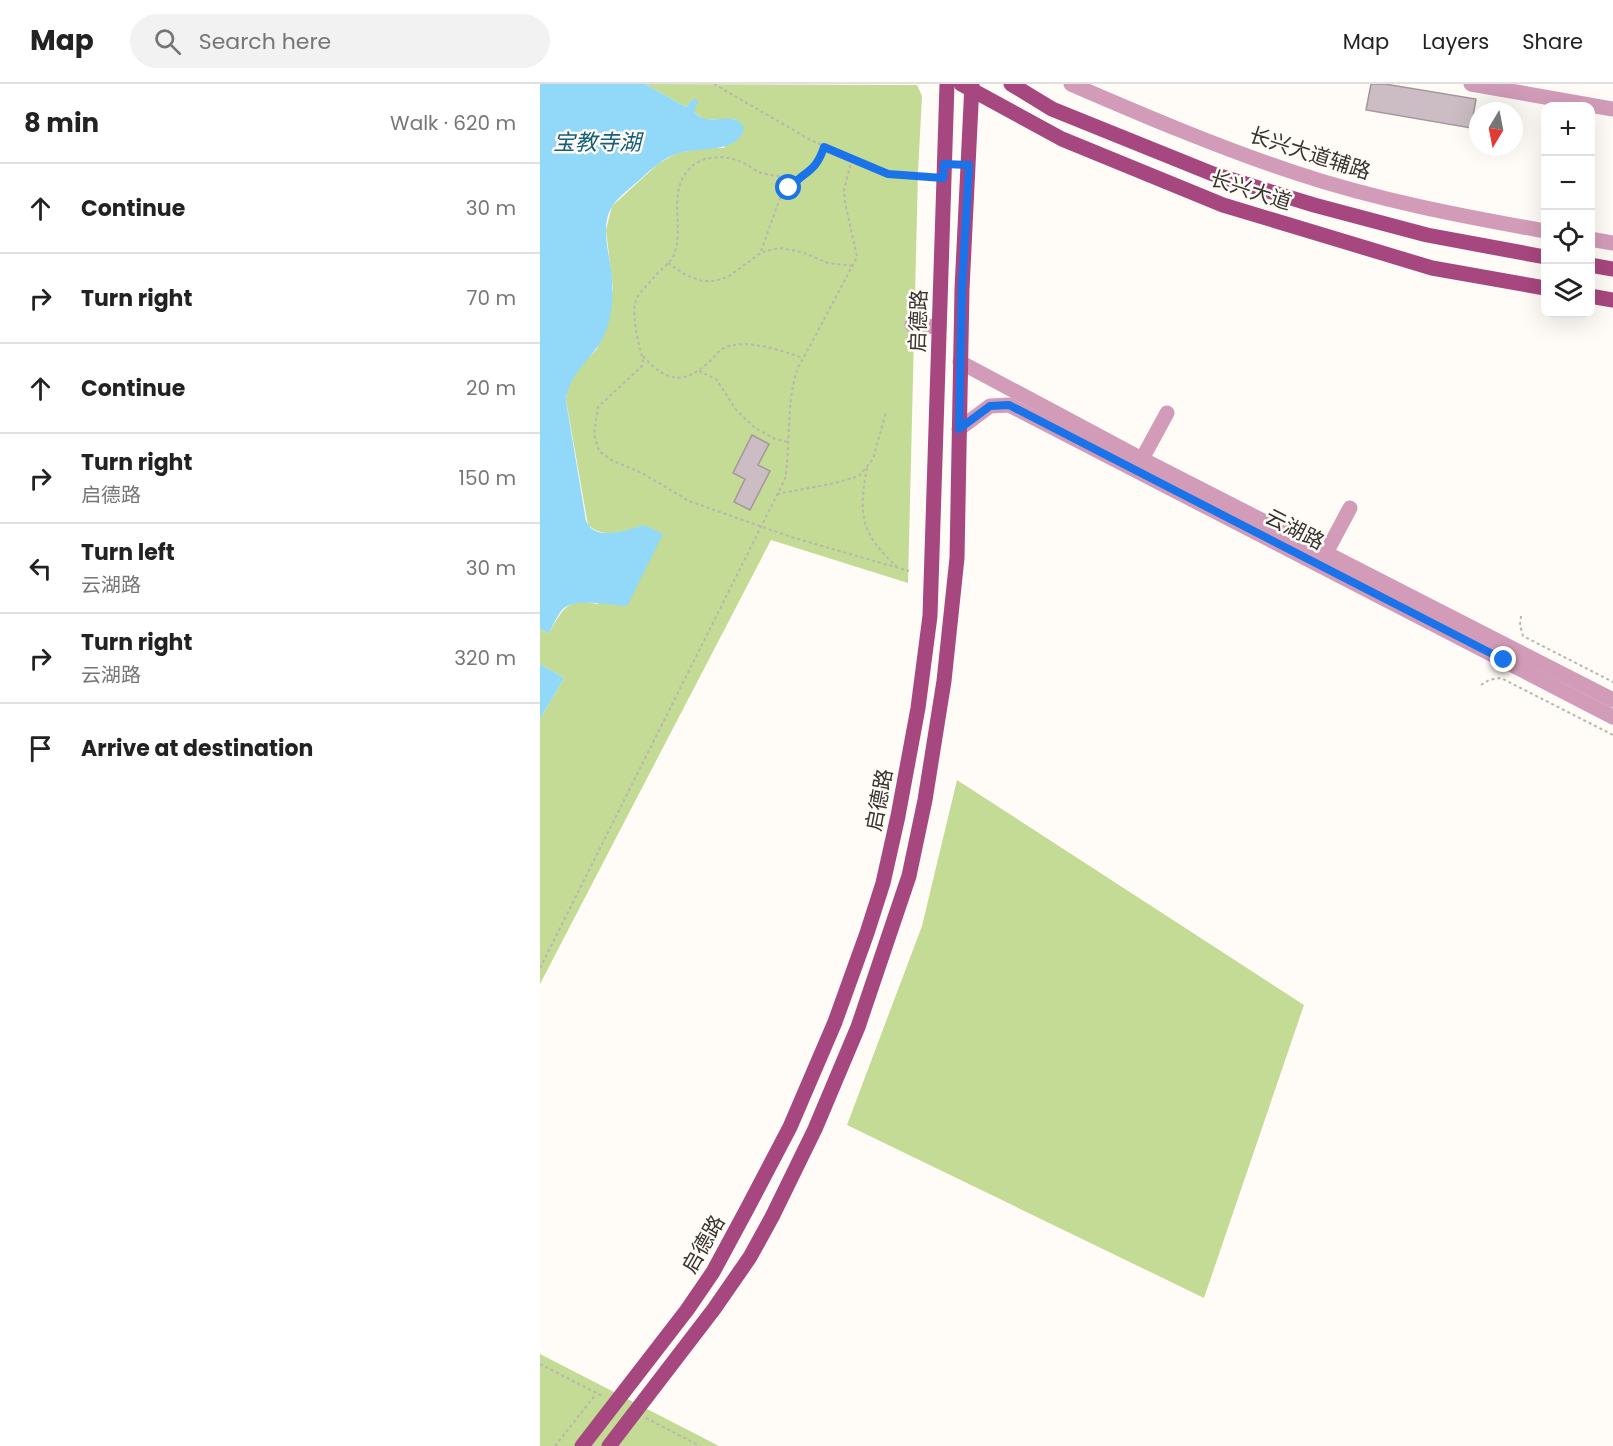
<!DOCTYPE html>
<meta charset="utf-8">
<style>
:root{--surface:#fff;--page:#f2f2f2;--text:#222;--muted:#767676;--line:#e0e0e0}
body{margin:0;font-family:Poppins,"Noto Sans SC",sans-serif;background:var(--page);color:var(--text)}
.controls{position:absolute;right:18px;top:18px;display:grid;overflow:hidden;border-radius:12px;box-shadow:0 6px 24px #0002}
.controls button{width:54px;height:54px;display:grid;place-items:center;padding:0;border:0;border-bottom:2px solid var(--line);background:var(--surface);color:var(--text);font:30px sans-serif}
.compass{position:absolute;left:929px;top:18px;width:54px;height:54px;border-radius:50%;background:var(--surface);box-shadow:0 6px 24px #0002;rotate:190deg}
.stop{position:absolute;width:18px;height:18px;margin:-14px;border:4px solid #1a73e8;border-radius:50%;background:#fff}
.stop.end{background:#1a73e8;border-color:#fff;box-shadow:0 2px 6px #0008}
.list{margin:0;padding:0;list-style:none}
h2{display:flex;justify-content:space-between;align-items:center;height:78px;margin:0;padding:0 24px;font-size:26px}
h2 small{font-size:20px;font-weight:400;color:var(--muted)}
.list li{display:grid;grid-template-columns:39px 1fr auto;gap:18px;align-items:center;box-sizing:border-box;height:90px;padding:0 24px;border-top:2px solid var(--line)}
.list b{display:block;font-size:22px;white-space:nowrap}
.list p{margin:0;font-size:20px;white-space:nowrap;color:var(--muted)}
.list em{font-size:20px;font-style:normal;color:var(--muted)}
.icon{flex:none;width:33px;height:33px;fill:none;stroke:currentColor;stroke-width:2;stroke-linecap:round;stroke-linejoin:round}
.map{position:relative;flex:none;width:1073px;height:1362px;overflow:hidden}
header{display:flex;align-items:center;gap:36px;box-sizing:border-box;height:84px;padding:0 30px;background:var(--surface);border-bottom:2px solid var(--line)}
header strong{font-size:28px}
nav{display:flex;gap:33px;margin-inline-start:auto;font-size:21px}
.search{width:420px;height:54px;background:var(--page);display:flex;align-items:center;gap:15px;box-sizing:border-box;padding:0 21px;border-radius:33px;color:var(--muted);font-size:22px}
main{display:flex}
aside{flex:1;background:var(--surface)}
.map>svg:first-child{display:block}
.green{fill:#c3db94}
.water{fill:#91d8f9}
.building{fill:#cbbdc3;stroke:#a4979c;stroke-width:1.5}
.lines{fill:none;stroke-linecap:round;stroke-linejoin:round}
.path{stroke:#b9b5b1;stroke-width:2;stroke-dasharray:3 3;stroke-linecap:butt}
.minor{stroke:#d29cb8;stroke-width:15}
.major{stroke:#a7477f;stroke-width:15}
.route{stroke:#1a73e8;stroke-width:8}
.labels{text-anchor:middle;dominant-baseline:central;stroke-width:5;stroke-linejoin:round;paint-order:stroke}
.street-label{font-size:21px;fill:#383430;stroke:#fffbf7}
.water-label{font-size:22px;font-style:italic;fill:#145f7a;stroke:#fffbf7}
</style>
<header>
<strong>Map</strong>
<div class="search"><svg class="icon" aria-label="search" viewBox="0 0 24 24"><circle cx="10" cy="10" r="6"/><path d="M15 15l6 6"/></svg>Search here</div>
<nav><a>Map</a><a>Layers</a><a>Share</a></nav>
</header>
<main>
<aside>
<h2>8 min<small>Walk · 620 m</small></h2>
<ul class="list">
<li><svg class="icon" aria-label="ahead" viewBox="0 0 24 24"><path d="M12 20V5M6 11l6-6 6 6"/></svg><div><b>Continue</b></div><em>30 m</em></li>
<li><svg class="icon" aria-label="right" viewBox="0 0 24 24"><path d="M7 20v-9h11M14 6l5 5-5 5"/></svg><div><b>Turn right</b></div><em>70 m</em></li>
<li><svg class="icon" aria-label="ahead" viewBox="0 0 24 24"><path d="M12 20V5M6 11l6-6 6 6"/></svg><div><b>Continue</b></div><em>20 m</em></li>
<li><svg class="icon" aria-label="right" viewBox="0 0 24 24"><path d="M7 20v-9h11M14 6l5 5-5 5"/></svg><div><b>Turn right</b><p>启德路</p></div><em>150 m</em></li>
<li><svg class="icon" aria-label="left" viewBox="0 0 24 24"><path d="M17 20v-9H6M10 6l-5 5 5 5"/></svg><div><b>Turn left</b><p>云湖路</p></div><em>30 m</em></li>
<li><svg class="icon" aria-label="right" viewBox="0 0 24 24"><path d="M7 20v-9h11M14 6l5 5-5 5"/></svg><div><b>Turn right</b><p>云湖路</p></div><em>320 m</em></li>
<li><svg class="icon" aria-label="arrive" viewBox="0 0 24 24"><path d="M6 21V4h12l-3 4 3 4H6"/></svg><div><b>Arrive at destination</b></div></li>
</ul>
</aside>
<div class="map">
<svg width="1073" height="1362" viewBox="0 0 1073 1362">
<rect width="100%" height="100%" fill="#fffbf7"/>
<g class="green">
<path d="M 105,0 L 377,1 L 382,12 L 378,88 L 368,499 L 231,456 L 0,900 L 0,635 L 24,594 L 0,580 L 0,545 L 9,549 C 24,524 26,514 58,520 L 100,442 C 83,449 62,454 48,441 L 26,316 L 28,301 L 38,285 L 57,265 L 73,205 L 66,146 L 72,122 L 118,80 L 137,69 L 165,64 L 184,64 L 195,35 L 163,35 L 154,28 L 154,14 L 146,23 Z"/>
<polygon points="417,696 764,921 664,1214 307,1041 382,842"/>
<polygon points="0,1270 179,1362 0,1362"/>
</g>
<g class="water">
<path d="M 0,0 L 105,0 L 146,23 L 154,14 L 158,17 L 154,28 C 157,30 159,33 163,34 C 177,39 196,27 204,44 C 199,71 156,62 136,70 C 125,74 115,82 106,90 C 96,100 81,110 73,121 C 59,141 70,171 72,193 C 73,211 73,229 66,247 C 57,273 28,287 26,317 L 44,425 C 45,429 45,435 47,439 C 57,458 90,445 104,441 L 123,450 L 87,522 C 71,521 36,514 24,524 C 18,529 13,542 9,549 L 0,545 Z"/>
<polygon points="0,580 24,594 0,635"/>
</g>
<g class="building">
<polygon points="831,0 845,0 936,15 931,44 826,26"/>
<polygon points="212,351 229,360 218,381 230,387 210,426 194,418 205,395 193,389"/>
</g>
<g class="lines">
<g class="path">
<polyline points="174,0 269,55 312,75 348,90 392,94"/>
<path d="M 284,63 C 276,88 264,97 237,92 C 231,91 224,90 219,88 C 214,86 209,81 203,79 C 186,70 162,71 149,85 C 126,110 146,145 133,173 C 129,180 120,186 114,193 C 109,200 101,206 97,214 C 90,228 99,261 103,277 L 102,282 L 58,323 L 54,350 L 59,367 L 73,377 L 102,389 L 149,417 L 251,453 L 369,487"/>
<polyline points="221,167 240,114 259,94"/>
<polyline points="128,179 146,191 162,197 174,197 188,193 222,168 240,164 262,168 288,179 315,182"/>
<path d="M 103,272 C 125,297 143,302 169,278 C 175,273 178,266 186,263 C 208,255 241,266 262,274"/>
<polyline points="159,287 176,295 197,327 215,344 235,355 248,358"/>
<path d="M 327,384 C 318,431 321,450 357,483"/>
<polyline points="237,410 295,399 319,392 333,375 346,328"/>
<polyline points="981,532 980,541 983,552 1073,598"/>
<polyline points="941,601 949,596 961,594 1073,651"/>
<path d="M 0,884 L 245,395 C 251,365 245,298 263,275 L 317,173 L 305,118 L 304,106 L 312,75"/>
<polyline points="0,1280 64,1313"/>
<polyline points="106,1334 160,1362"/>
<polyline points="15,1362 56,1310"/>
</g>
<g class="minor">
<path d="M 531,0 C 605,32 680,64 756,89 C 837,116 921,132 1005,147"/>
<polyline points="931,0 1073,25"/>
<polyline points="1050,155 1073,159"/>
<polyline points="372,241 399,243"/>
<polyline points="420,278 602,375 1073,616"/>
<polyline points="419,345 450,322 469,321 1073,633"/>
<polyline points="602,375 627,329"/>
<polyline points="786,469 810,424"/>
</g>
<g class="major">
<polyline points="421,0 522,55 683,121 892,184 1005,204"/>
<polyline points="471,0 512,25 673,90 774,121 887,151 1005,173"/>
<polyline points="1050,181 1073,185"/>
<polyline points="1050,212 1073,216"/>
<polyline points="42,1362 147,1226 173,1188 207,1125 250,1043 295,938 327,849 343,799 358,732 378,624 390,532 407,0"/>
<polyline points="69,1362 174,1225 210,1173 232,1133 275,1045 318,943 369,792 385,716 404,597 417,474 422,205 432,0"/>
</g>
</g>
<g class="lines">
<path class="route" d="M 249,104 C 266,86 276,88 284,63 L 348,90 L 403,94 L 404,80 L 429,81 L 422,205 L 419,345 L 450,322 L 469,321 L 964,576"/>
</g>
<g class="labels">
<g class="street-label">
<text transform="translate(770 69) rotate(18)">长兴大道辅路</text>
<text transform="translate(711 106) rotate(18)">长兴大道</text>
<text transform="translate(378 237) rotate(-88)">启德路</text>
<text transform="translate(755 445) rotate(27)">云湖路</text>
<text transform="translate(339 716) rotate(-79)">启德路</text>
<text transform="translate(163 1160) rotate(-60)">启德路</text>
</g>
<g class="water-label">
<text x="57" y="58">宝教寺湖</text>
</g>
</g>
</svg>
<div class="controls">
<button>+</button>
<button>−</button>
<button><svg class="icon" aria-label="locate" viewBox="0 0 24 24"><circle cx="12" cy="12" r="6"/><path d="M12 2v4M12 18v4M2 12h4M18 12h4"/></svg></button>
<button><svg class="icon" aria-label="layers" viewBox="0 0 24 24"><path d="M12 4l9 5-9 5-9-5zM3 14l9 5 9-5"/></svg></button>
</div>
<svg class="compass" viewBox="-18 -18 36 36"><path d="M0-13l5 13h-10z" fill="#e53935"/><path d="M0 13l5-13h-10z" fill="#767676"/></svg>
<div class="stop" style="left:249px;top:104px"></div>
<div class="stop end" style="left:964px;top:576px"></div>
</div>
</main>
